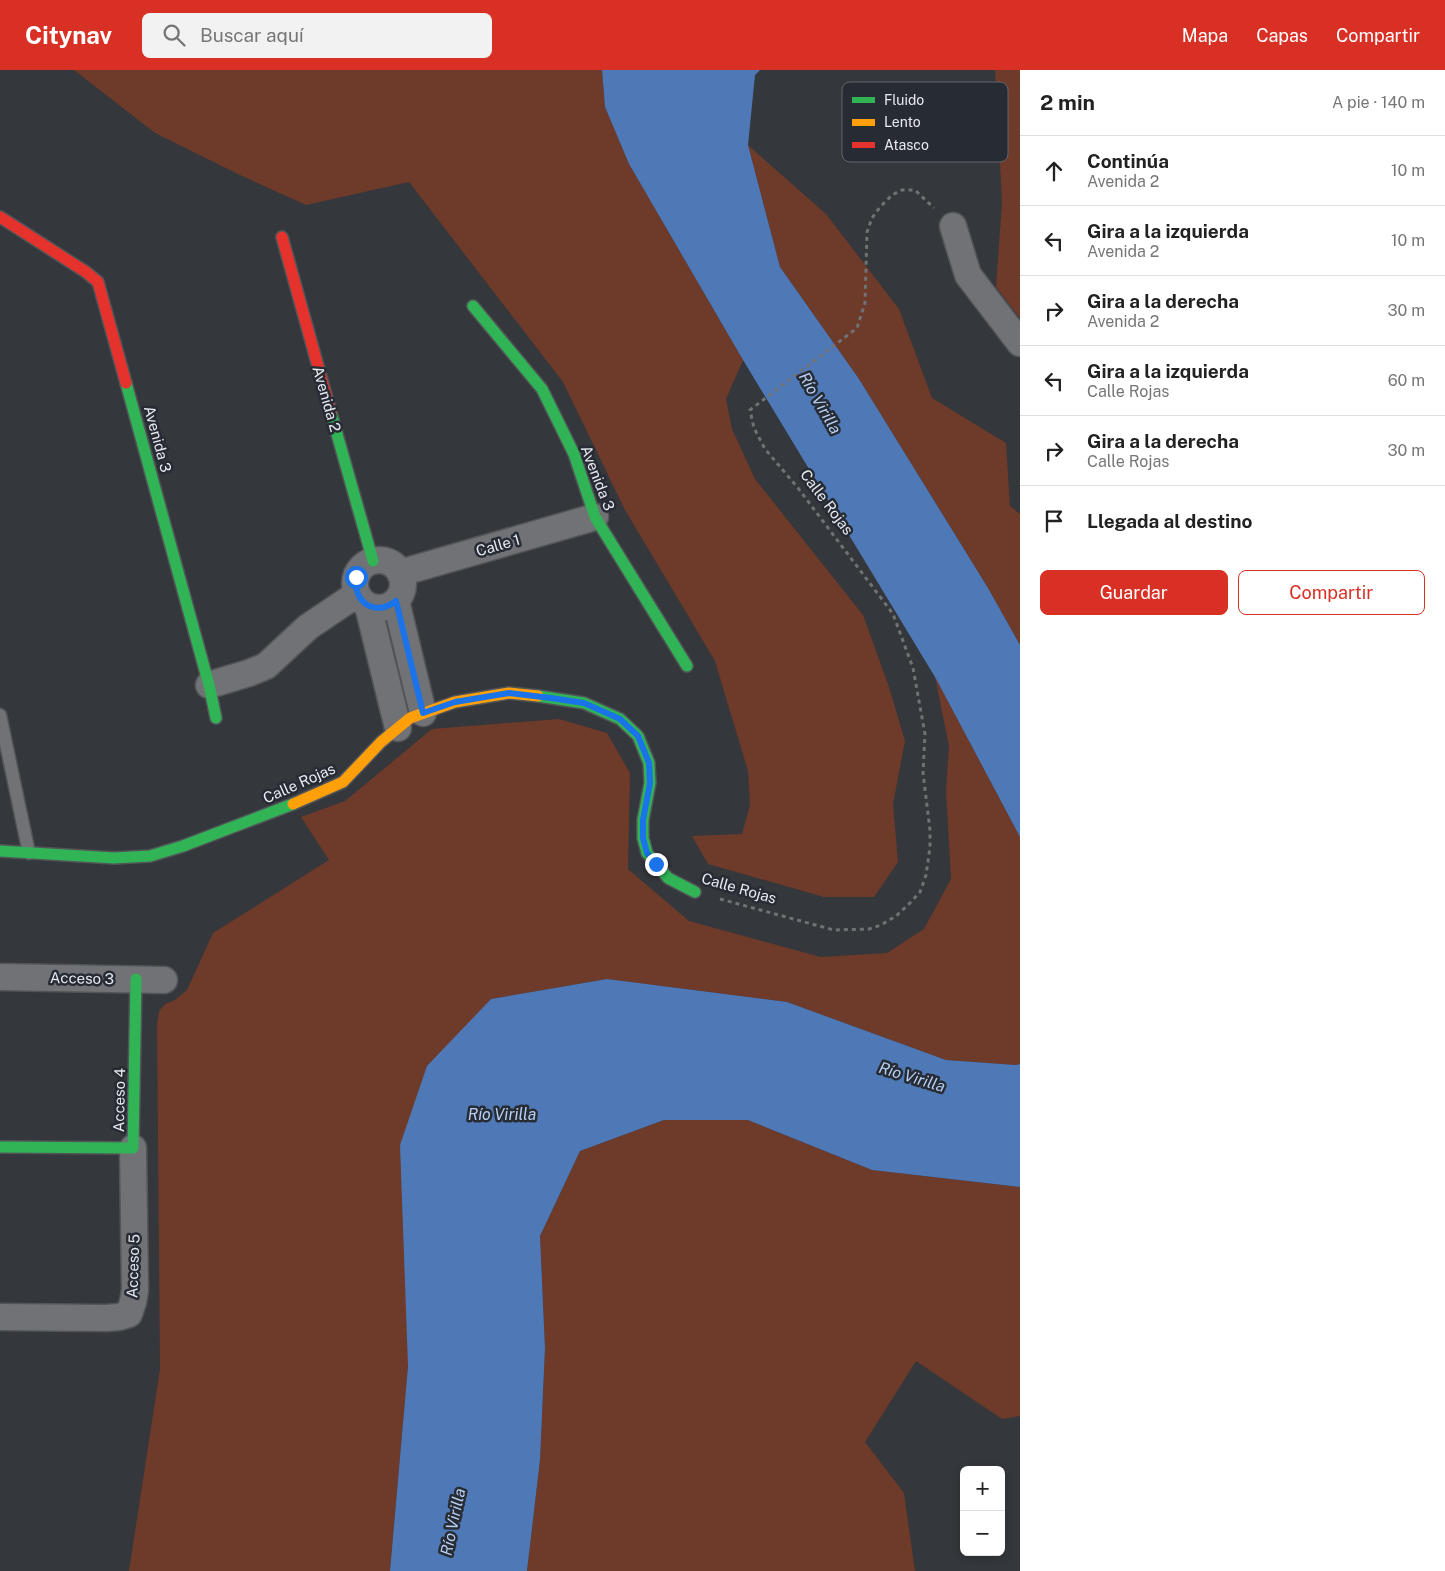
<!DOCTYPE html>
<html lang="es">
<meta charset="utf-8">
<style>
:root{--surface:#fff;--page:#f2f2f2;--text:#222;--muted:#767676;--line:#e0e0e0;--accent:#d93025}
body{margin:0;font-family:"Public Sans",sans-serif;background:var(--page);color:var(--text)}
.controls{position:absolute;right:15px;bottom:15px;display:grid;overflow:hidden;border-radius:8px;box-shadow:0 2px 8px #0003}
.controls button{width:45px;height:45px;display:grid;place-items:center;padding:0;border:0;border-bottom:1px solid var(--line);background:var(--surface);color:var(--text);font:25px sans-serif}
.stop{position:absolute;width:15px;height:15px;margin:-11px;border:4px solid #1a73e8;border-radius:50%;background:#fff}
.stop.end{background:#1a73e8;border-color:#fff;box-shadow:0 1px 5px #0008}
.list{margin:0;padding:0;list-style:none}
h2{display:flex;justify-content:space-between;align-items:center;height:65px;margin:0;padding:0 20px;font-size:21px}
h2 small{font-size:16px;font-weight:400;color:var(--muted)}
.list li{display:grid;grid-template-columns:32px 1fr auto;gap:15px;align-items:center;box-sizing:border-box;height:70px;padding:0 20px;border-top:1px solid var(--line)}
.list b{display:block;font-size:19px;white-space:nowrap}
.list p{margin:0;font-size:16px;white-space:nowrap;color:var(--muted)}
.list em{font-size:16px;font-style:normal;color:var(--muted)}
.actions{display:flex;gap:10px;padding:15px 20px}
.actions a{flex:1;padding:11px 0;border:1px solid var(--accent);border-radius:8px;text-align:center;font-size:18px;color:var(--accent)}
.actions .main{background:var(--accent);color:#fff}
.icon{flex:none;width:28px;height:28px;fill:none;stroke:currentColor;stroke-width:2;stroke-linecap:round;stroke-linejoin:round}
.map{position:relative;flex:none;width:1020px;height:1501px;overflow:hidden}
header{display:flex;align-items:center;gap:30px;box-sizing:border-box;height:70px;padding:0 25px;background:var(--accent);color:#fff}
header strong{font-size:24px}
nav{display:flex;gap:28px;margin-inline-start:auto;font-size:18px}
.search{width:350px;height:45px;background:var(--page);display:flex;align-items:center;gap:12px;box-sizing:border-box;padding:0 18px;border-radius:8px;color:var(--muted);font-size:19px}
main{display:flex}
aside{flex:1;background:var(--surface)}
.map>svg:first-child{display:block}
.green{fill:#6e3a2a}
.water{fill:#4f78b7}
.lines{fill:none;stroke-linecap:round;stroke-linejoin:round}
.lane-casing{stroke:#515458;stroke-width:15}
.street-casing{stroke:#515458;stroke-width:29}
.fast-casing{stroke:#515458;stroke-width:14}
.slow-casing{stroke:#515458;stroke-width:14}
.jam-casing{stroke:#515458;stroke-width:14}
.path{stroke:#707275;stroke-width:3;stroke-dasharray:4 4;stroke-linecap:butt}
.lane{stroke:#707276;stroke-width:12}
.street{stroke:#707276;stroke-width:26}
.fast{stroke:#30b455;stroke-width:11}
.slow{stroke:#ff9f0a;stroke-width:11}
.jam{stroke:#e5322d;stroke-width:11}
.route{stroke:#1a73e8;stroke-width:6}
.labels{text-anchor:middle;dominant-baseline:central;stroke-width:5;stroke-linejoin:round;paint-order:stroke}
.street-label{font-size:15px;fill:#e7eaef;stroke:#272c34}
.water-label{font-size:16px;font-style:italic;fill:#b7cff5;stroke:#272c34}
.key{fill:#272c34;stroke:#61656c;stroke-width:1}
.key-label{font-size:14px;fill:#e7eaef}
</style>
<header>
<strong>Citynav</strong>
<div class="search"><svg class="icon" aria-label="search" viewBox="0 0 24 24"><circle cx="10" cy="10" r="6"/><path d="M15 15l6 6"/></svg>Buscar aquí</div>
<nav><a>Mapa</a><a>Capas</a><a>Compartir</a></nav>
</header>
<main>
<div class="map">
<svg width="1020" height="1501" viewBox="0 0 1020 1501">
<rect width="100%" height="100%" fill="#34373b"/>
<g class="green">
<polygon points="74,0 602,0 605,37 629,94 743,290 726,329 732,359 755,409 863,545 888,614 905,671 893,734 898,792 874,827 824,827 708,794 692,766 742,764 750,735 748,701 715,591 625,440 563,312 409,112 306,135 242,106 155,63"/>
<polygon points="995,0 1020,0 1020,248 996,217 1002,132"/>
<polygon points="748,75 826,144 899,239 932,328 1006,373 1010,436 1020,444 1020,575 988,518 859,309 780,197"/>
<polygon points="935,607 1020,767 1020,994 1016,995 946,990 787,932 607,909 491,929 408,1296 390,1501 129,1501 160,1299 157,954 159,941 165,934 175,930 187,920 213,863 329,790 301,747 345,731 432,659 559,649 607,663 630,703 628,799 689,851 821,887 887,883 924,859 951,809 946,721 949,676"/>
<polygon points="664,1050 748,1050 872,1100 1020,1117 1020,1346 1002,1349 916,1291 865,1372 904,1423 915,1501 527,1501 540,1390 545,1278 540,1166 580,1081"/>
</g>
<g class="water">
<polygon points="602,0 760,0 755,5 748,75 780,197 859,309 988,518 1020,575 1020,767 935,607 743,290 629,94 605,37"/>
<polygon points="607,909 787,932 946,990 1016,995 1020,994 1020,1117 872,1100 748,1050 664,1050 580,1081 540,1166 545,1278 540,1390 527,1501 390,1501 408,1296 400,1075 427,996 491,929"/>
</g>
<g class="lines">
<g class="lane-casing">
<polyline id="lane" points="0,645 29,783"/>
</g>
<g class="street-casing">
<g id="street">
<polyline points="953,156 968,205 1020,273"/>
<circle cx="379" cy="514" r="24"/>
<polyline points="400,503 595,447"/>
<polyline points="396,531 423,643"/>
<polyline points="368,536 398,658"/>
<polyline points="209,615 249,603 266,596 308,557 357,524"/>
<polyline points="0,907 164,910"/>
<polyline points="0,1247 106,1248 119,1247 129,1244 133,1232 135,1220 133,1078"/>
</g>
</g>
<g class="fast-casing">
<g id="fast">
<polyline points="473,236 542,319 574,384 595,447 687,596"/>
<polyline points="126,313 209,615 216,648"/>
<polyline points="331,343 373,491"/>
<polyline points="538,626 584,633 620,649 638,666 649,693 650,713 643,750 643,768 647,783 668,808 695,822"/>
<polyline points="0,781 114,788 150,786 183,776 293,734"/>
<polyline points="0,1077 133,1078 136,909"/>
</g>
</g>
<g class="slow-casing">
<polyline id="slow" points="293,734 343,712 381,672 410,648 455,632 509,623 538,626"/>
</g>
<g class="jam-casing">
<g id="jam">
<polyline points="0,147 86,202 98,212 126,313"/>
<polyline points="282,167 331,343"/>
</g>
</g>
<polyline class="path" points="720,829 834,860 869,859 881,855 896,846 908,835 920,822 926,805 930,777 930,760 923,703 925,664 913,598 893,544 798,418 765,379 754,358 750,340 857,258 865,233 867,162 872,148 880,137 892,125 902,120 915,120 934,138"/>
<use href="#lane" class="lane"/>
<use href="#street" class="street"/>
<use href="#fast" class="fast"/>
<use href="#slow" class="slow"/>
<use href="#jam" class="jam"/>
</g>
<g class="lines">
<path class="route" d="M 356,507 C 353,533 375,547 396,531 L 423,643 L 455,632 L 509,623 L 551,628 L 584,633 L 620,649 L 638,666 L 649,693 L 650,713 L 643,750 L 643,768 L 647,783 L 656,794"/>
</g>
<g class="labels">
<g class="street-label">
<text transform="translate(327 329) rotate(74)">Avenida 2</text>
<text transform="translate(158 369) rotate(75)">Avenida 3</text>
<text transform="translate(598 408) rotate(69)">Avenida 3</text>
<text transform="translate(827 432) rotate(53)">Calle Rojas</text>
<text transform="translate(498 475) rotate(-16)">Calle 1</text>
<text transform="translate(299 713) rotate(-24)">Calle Rojas</text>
<text transform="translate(739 818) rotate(16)">Calle Rojas</text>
<text transform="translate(82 908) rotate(1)">Acceso 3</text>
<text transform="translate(119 1030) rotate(-89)">Acceso 4</text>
<text transform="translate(133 1196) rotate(-88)">Acceso 5</text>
</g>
<g class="water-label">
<text transform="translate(820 333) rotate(60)">Río Virilla</text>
<text transform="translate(912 1007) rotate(17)">Río Virilla</text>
<text x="502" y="1044">Río Virilla</text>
<text transform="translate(453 1452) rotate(-78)">Río Virilla</text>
</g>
</g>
<rect x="842" y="12" width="166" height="80" rx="8" class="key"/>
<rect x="852" y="27" width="23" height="6" fill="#30b455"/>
<rect x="852" y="49" width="23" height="7" fill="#ff9f0a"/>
<rect x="852" y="72" width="23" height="6" fill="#e5322d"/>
<g class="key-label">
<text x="884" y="35">Fluido</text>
<text x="884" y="57">Lento</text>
<text x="884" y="80">Atasco</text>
</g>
</svg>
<div class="controls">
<button>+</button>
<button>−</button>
</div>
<div class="stop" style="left:356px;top:507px"></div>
<div class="stop end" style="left:656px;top:794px"></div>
</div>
<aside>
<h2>2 min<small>A pie · 140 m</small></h2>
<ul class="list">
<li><svg class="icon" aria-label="ahead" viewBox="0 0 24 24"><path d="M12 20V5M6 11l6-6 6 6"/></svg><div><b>Continúa</b><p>Avenida 2</p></div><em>10 m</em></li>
<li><svg class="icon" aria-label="left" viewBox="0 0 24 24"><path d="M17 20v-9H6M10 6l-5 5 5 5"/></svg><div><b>Gira a la izquierda</b><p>Avenida 2</p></div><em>10 m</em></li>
<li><svg class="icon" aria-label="right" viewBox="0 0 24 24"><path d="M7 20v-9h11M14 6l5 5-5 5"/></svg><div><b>Gira a la derecha</b><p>Avenida 2</p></div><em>30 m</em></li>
<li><svg class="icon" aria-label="left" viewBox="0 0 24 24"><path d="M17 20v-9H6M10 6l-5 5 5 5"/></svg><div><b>Gira a la izquierda</b><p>Calle Rojas</p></div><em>60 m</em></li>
<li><svg class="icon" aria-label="right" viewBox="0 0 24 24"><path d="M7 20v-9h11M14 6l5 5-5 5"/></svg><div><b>Gira a la derecha</b><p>Calle Rojas</p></div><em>30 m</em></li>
<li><svg class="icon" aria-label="arrive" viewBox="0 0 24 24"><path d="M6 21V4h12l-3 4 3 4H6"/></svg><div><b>Llegada al destino</b></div></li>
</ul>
<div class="actions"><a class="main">Guardar</a><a>Compartir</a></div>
</aside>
</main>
